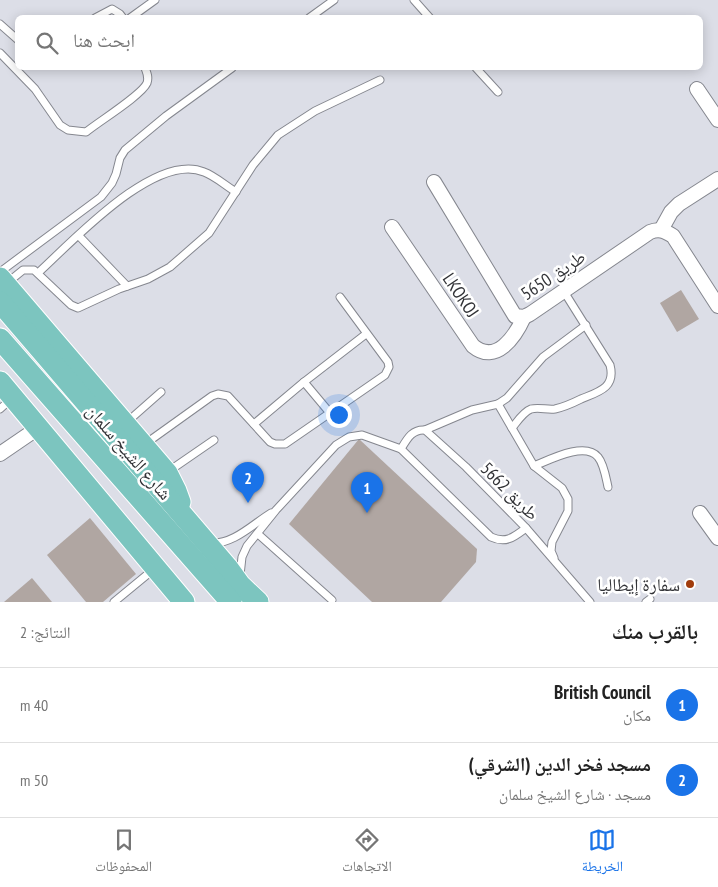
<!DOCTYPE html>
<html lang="ar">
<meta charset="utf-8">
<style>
:root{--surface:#fff;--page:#f6f6f6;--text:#222;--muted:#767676;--line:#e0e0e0;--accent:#1a73e8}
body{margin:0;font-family:"PT Sans Narrow","Noto Naskh Arabic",sans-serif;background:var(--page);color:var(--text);direction:rtl}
.you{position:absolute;left:338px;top:414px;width:18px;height:18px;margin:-12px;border:4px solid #fff;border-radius:50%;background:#1a73e8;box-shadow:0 0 0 8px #1a73e833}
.badge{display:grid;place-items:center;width:32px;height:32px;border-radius:50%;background:var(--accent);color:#fff;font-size:16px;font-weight:700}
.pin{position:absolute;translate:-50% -41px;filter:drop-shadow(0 1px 2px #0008)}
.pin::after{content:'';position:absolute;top:26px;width:18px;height:15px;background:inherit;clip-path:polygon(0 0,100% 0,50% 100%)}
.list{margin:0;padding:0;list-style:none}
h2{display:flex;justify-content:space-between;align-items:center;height:65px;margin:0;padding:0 20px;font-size:21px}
h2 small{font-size:16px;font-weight:400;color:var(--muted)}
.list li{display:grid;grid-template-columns:32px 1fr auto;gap:15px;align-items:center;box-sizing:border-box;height:75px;padding:0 20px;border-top:1px solid var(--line)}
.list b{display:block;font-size:19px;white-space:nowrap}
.list p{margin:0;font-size:16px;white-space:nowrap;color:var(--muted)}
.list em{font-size:16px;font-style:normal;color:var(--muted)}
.icon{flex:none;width:28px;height:28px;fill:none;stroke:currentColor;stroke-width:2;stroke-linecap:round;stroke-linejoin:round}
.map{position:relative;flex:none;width:718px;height:602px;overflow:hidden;direction:ltr}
.search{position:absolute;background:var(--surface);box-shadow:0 2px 12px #0003;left:15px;right:15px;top:15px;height:55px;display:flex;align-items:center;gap:12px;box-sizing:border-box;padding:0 18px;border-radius:8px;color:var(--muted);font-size:19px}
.sheet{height:215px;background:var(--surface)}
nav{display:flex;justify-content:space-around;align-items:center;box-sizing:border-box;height:70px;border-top:1px solid var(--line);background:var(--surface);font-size:14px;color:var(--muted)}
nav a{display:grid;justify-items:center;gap:2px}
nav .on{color:var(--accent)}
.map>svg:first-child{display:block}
.building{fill:#b0a6a2}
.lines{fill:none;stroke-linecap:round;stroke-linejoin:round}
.lane-casing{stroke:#85878f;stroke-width:9}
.street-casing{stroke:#85878f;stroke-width:16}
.primary-casing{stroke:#fff;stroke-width:23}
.lane{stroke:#fff;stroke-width:7}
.street{stroke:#fff;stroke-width:14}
.primary{stroke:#7cc5bf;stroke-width:21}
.poi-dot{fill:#a13c0c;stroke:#fff;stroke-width:2}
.labels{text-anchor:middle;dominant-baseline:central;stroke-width:5;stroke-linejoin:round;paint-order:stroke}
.street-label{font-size:18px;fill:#323337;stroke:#fff}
.poi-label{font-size:18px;fill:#323337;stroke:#fff;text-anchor:end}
</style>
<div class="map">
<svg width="718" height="602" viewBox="0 0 718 602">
<rect width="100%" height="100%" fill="#dcdee7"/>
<g class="building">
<polygon points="681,290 699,319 677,332 660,303"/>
<polygon points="359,439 477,549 476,562 441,602 372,602 289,524"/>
<polygon points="90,518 136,574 103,602 86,602 47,555"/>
<polygon points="32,578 52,602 4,602"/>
</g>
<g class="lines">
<g class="lane-casing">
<g id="lane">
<polyline points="414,0 430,18"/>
<polyline points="95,18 112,9 120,14 123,18"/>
<polyline points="130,18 155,0"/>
<polyline points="309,18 334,0"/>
<polyline points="0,24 18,40"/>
<path d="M 0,53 L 35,89 L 60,125 L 68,130 L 86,132 C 98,122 142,95 147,83 C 149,77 147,73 145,68"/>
<polyline points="476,68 498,92"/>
<polyline points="79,236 127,286"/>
<polyline points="0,272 101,197 112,183 116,174 120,158 125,150 166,116 232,68"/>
<path d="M 38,273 C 71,243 155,151 204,172 C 215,176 226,186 236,192"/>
<polyline points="7,283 23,270 34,270 71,305 78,308 119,289 148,279 170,267 209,233 253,165 278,135 315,111 380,80"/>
<polyline points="304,382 330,413"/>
<polyline points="498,404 507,398 543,357 586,325"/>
<polyline points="0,409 11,399"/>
<polyline points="127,422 161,392"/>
<polyline points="254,424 304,382 366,334"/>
<path d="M 512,428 C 517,422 523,412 531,409 C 539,407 547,410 555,409 C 564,407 573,403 581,399 C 598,392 616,388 610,365 L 563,290"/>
<polyline points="425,430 472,410 498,404 534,466 562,488 568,499 568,511 552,542 551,551 554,558"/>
<polyline points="145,444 212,396 218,394 228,396 270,442 275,444 285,444 385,375 389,367 388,362 340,297"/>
<path d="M 401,449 C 407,439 412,429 425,430 L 466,467 L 526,528 L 590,602"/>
<path d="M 534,466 C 549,460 585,441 598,457 C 604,464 606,478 608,487"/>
<polyline points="169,471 214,440"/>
<polyline points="258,534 332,600"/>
<path d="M 210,543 C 233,545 253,524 271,513"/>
<path d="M 240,575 L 242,557 L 247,546 L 276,510 L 336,445 L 349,437 L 362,435 L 401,449 L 491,537 C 506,544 514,537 526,528"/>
<polyline points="114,602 154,569"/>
<polyline points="646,602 650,599"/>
</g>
</g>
<g class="street-casing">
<g id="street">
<polyline points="697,89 718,120"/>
<path d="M 434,182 L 515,316 L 524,317 L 530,314 L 650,232 C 659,228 665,231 673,236 L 718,306"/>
<path d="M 392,227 L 473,346 C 496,365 515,337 524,317"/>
<polyline points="661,230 671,212 679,204 718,179"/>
<polyline points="0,454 38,428"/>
<polyline points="700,513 718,538"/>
</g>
</g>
<g class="primary-casing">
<g id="primary">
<polyline points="0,278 167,473 176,491 180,502"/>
<polyline points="0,302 227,567 240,585 258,602"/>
<polyline points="0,339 231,602"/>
<polyline points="0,382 184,602"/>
</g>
</g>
<use href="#lane" class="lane"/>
<use href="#street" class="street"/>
<use href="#primary" class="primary"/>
</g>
<circle class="poi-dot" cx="690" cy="584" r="5"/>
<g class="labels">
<g class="street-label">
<text transform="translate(553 275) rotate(-34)">طريق 5650</text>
<text transform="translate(461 295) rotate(56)">LKOKOJ</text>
<text transform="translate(129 452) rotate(49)">شارع الشيخ سلمان</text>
<text transform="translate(510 491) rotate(45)">طريق 5662</text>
</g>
<g class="poi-label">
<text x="680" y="584">سفارة إيطاليا</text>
</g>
</g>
</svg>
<div class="you"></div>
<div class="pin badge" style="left:367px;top:513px">1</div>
<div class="pin badge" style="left:248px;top:503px">2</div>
<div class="search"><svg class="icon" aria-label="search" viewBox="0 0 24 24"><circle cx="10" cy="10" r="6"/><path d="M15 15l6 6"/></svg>ابحث هنا</div>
</div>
<section class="sheet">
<h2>بالقرب منك<small>النتائج: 2</small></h2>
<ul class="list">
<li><span class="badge">1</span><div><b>British Council</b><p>مكان</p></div><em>40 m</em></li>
<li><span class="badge">2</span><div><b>مسجد فخر الدين (الشرقي)</b><p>مسجد · شارع الشيخ سلمان</p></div><em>50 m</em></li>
</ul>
</section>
<nav>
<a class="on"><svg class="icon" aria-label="map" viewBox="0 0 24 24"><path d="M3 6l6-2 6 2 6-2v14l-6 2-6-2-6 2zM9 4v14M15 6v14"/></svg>الخريطة</a>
<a><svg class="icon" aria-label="directions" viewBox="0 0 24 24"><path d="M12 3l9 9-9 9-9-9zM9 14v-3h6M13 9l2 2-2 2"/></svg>الاتجاهات</a>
<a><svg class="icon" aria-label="saved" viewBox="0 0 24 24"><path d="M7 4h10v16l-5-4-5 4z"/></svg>المحفوظات</a>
</nav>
